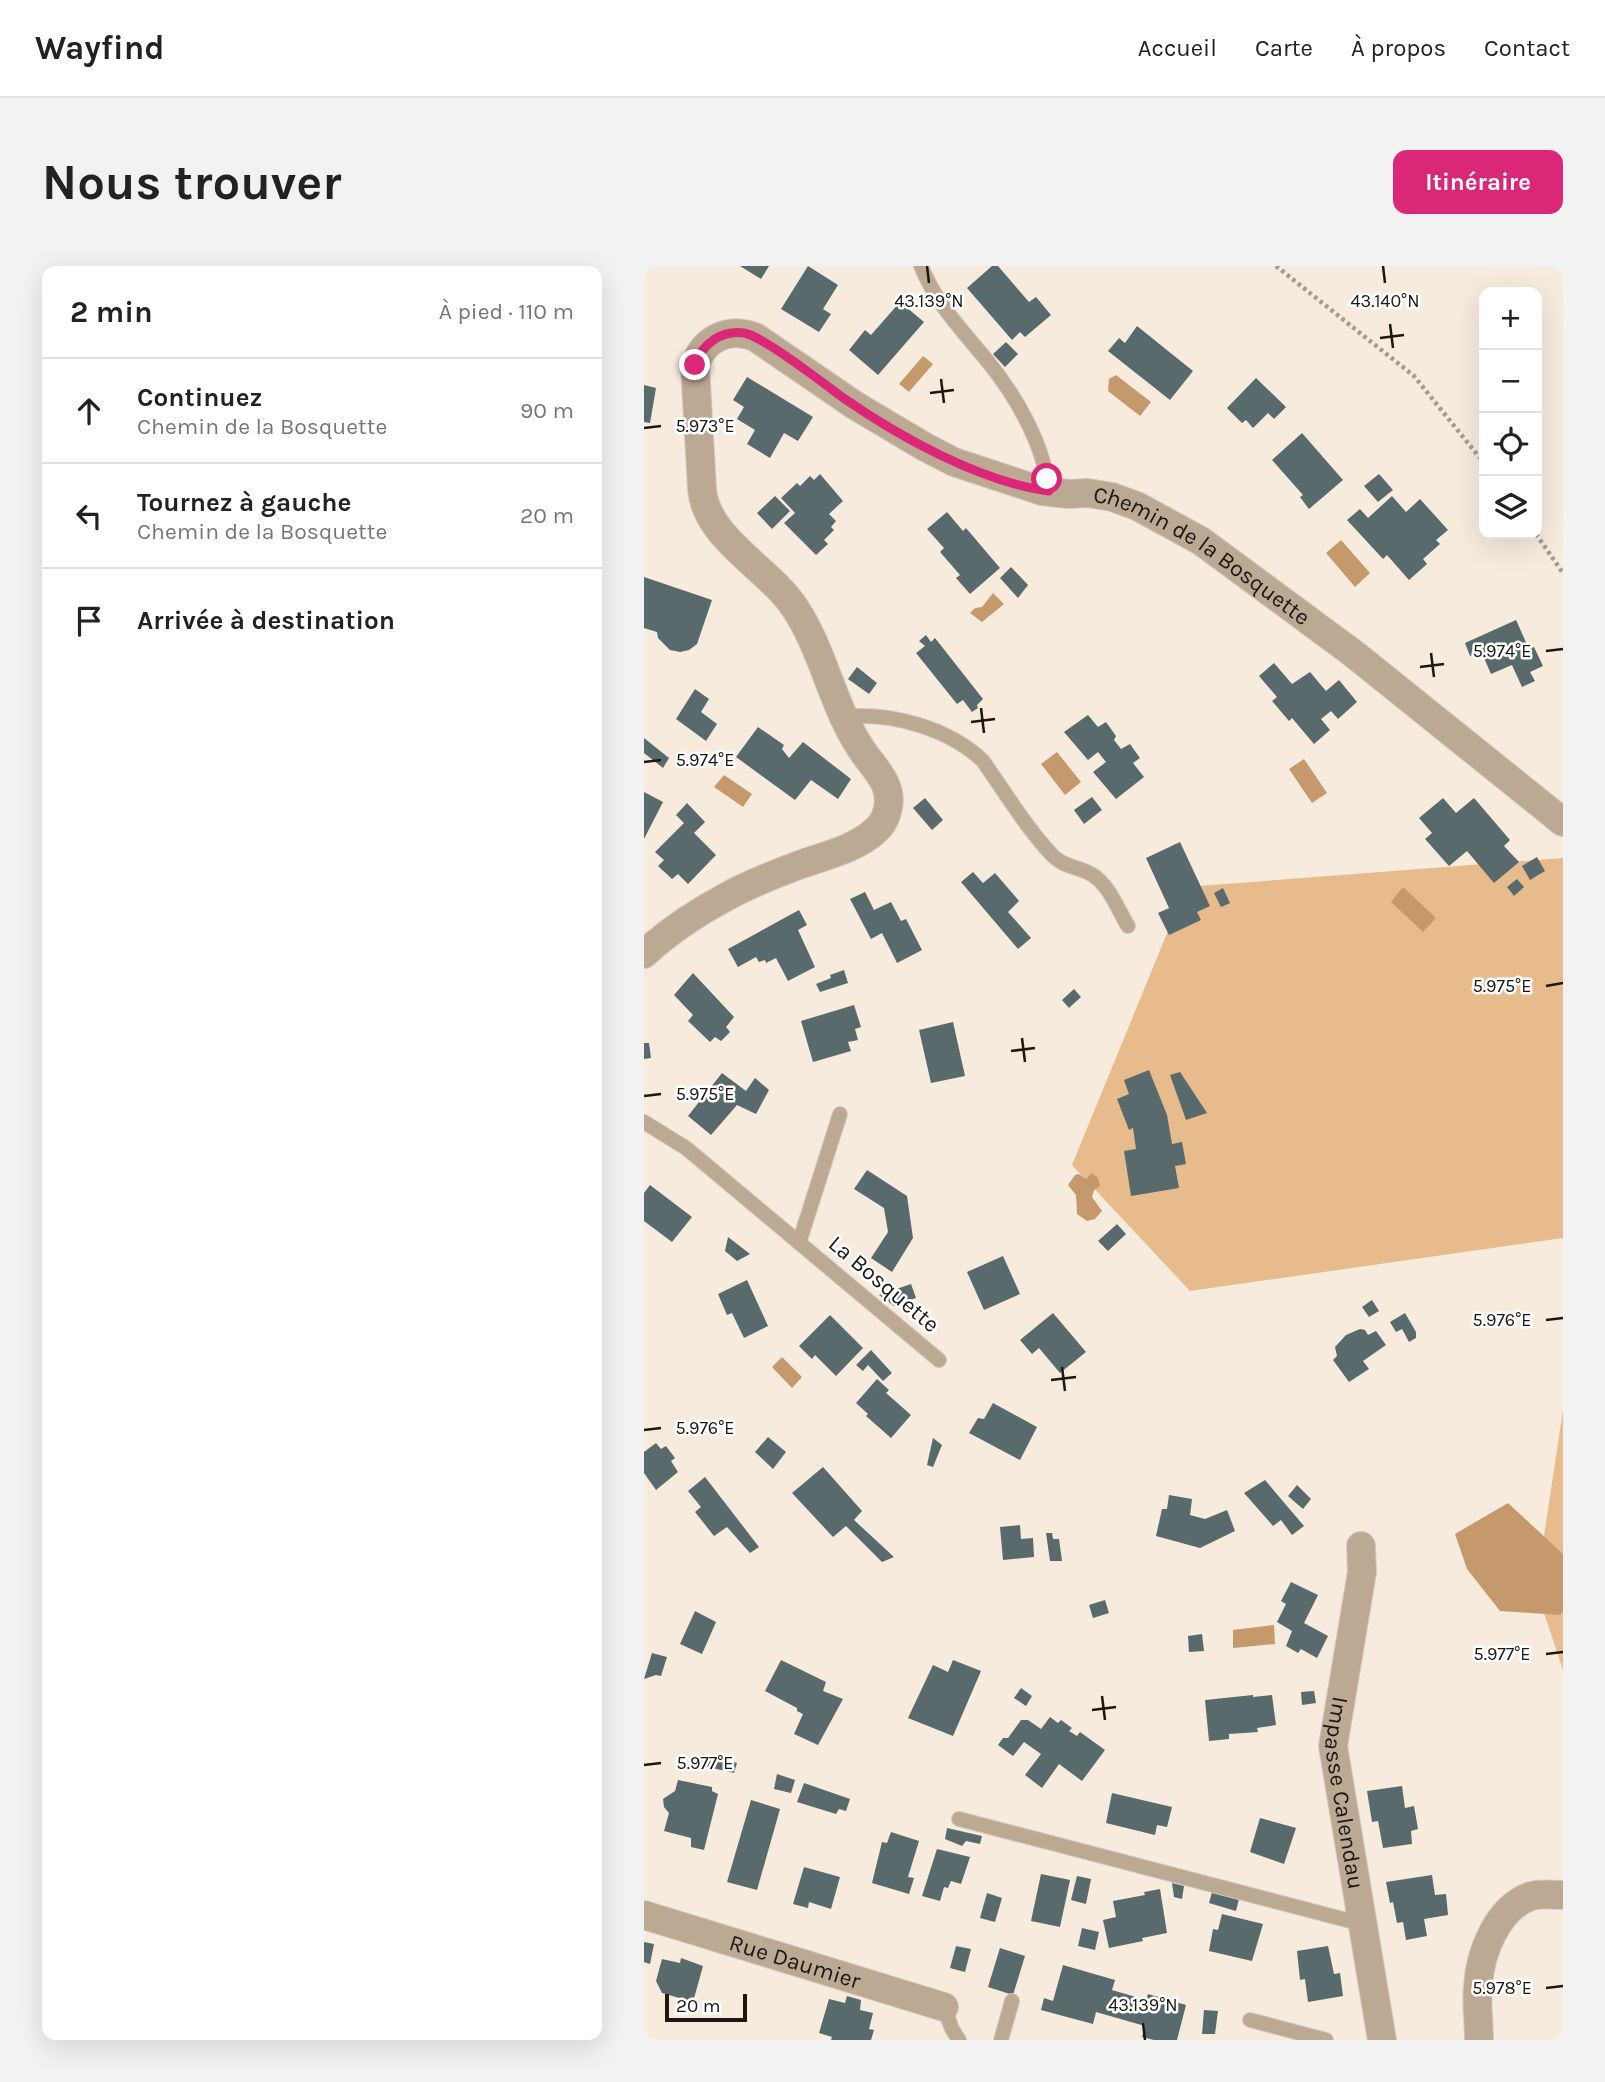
<!DOCTYPE html>
<html lang="fr">
<meta charset="utf-8">
<style>
:root{--surface:#fff;--page:#f2f2f2;--text:#222;--muted:#767676;--line:#e0e0e0;--accent:#db2777}
body{margin:0;font-family:Karla,sans-serif;background:var(--page);color:var(--text)}
.controls{position:absolute;right:21px;top:21px;display:grid;overflow:hidden;border-radius:14px;box-shadow:0 7px 28px #0002}
.controls button{width:63px;height:63px;display:grid;place-items:center;padding:0;border:0;border-bottom:2px solid var(--line);background:var(--surface);color:var(--text);font:35px sans-serif}
.scale{position:absolute;left:21px;bottom:18px;width:82px;box-sizing:border-box;padding-left:7px;border:4px solid #1b1713;border-top:0;font-size:19px;line-height:24px;white-space:nowrap;color:#1b1713;-webkit-text-stroke:5px #fff;paint-order:stroke}
.stop{position:absolute;width:21px;height:21px;margin:-16px;border:5px solid #db2777;border-radius:50%;background:#fff}
.stop.end{background:#db2777;border-color:#fff;box-shadow:0 2px 7px #0008}
.list{margin:0;padding:0;list-style:none}
h2{display:flex;justify-content:space-between;align-items:center;height:91px;margin:0;padding:0 28px;font-size:30px}
h2 small{font-size:23px;font-weight:400;color:var(--muted)}
.list li{display:grid;grid-template-columns:46px 1fr auto;gap:21px;align-items:center;box-sizing:border-box;height:105px;padding:0 28px;border-top:2px solid var(--line)}
.list b{display:block;font-size:26px;white-space:nowrap}
.list p{margin:0;font-size:23px;white-space:nowrap;color:var(--muted)}
.list em{font-size:23px;font-style:normal;color:var(--muted)}
.icon{flex:none;width:38px;height:38px;fill:none;stroke:currentColor;stroke-width:2;stroke-linecap:round;stroke-linejoin:round}
.map{position:relative;flex:none;width:919px;height:1774px;overflow:hidden;border-radius:14px}
header{display:flex;align-items:center;gap:42px;box-sizing:border-box;height:98px;padding:0 35px;background:var(--surface);border-bottom:2px solid var(--line)}
header strong{font-size:33px}
nav{display:flex;gap:38px;margin-inline-start:auto;font-size:24px}
.intro{display:flex;align-items:center;justify-content:space-between;box-sizing:border-box;height:168px;padding:0 42px}
h1{margin:0;font-size:49px}
.button{padding:18px 32px;border-radius:14px;background:var(--accent);color:#fff;font-size:24px;font-weight:700}
main{display:flex;gap:42px;padding:0 42px}
aside{flex:1;background:var(--surface);border-radius:14px;box-shadow:0 7px 28px #0002}
.map>svg:first-child{display:block}
.green{fill:#e7bb8c}
.water{fill:#c5996b}
.building{fill:#586a6b}
.lines{fill:none;stroke-linecap:round;stroke-linejoin:round}
.lane-casing{stroke:#d4c9be;stroke-width:16}
.street-casing{stroke:#d4c9be;stroke-width:30}
.path{stroke:#a49b92;stroke-width:4.5;stroke-dasharray:3.5 3.5;stroke-linecap:butt}
.lane{stroke:#bca994;stroke-width:14}
.street{stroke:#bca994;stroke-width:28}
.route{stroke:#db2777;stroke-width:9}
.ticks{fill:none;stroke:#1b1713;stroke-width:2.5}
.labels{text-anchor:middle;dominant-baseline:central;stroke-width:5;stroke-linejoin:round;paint-order:stroke}
.street-label{font-size:23px;fill:#1b1713;stroke:#fff}
.ticks-label{font-size:18px;text-anchor:middle;fill:#1b1713;stroke:#fff;stroke-width:5;stroke-linejoin:round;paint-order:stroke}
</style>
<header>
<strong>Wayfind</strong>
<nav><a>Accueil</a><a>Carte</a><a>À propos</a><a>Contact</a></nav>
</header>
<div class="intro"><h1>Nous trouver</h1><a class="button">Itinéraire</a></div>
<main>
<aside>
<h2>2 min<small>À pied · 110 m</small></h2>
<ul class="list">
<li><svg class="icon" aria-label="ahead" viewBox="0 0 24 24"><path d="M12 20V5M6 11l6-6 6 6"/></svg><div><b>Continuez</b><p>Chemin de la Bosquette</p></div><em>90 m</em></li>
<li><svg class="icon" aria-label="left" viewBox="0 0 24 24"><path d="M17 20v-9H6M10 6l-5 5 5 5"/></svg><div><b>Tournez à gauche</b><p>Chemin de la Bosquette</p></div><em>20 m</em></li>
<li><svg class="icon" aria-label="arrive" viewBox="0 0 24 24"><path d="M6 21V4h12l-3 4 3 4H6"/></svg><div><b>Arrivée à destination</b></div></li>
</ul>
</aside>
<div class="map">
<svg width="919" height="1774" viewBox="0 0 919 1774">
<rect width="100%" height="100%" fill="#f7ebde"/>
<g class="green">
<polygon points="919,592 919,972 546,1025 428,899 542,621"/>
<polygon points="919,1144 919,1404 892,1323"/>
</g>
<g class="water">
<polygon points="279,90 289,98 265,126 255,118"/>
<polygon points="472,109 507,136 496,150 464,125 465,113"/>
<polygon points="697,274 726,307 711,321 682,287"/>
<polygon points="349,327 360,338 338,356 326,347 331,342 338,341"/>
<polygon points="413,486 437,516 421,529 397,498"/>
<polygon points="660,493 683,527 668,537 645,503"/>
<polygon points="80,509 108,528 99,541 70,521"/>
<polygon points="759,621 792,652 779,666 747,636"/>
<polygon points="448,907 454,912 456,920 450,924 448,931 458,945 451,953 443,955 433,948 432,929 424,919 431,909 435,908 442,913"/>
<polygon points="138,1091 158,1111 148,1122 128,1101"/>
<polygon points="864,1237 919,1288 919,1345 916,1349 856,1345 823,1303 811,1268"/>
<polygon points="630,1359 631,1378 589,1382 589,1364"/>
</g>
<g class="building">
<polygon points="96,0 125,0 117,13"/>
<polygon points="164,0 194,19 179,43 187,48 175,66 137,43"/>
<polygon points="348,0 354,0 385,36 392,31 407,49 381,71 376,66 368,74 323,22"/>
<polygon points="256,36 280,56 234,109 205,84 221,64 227,69"/>
<polygon points="493,60 549,105 526,134 464,85 475,72 481,77"/>
<polygon points="362,76 374,88 361,101 349,88"/>
<polygon points="103,111 169,151 154,175 140,167 126,192 103,178 111,164 93,153 100,141 89,134"/>
<polygon points="612,112 642,141 630,153 624,147 609,162 602,154 598,157 583,142"/>
<polygon points="0,119 12,122 6,157 0,156"/>
<polygon points="658,167 699,214 665,243 656,231 659,229 628,194"/>
<polygon points="176,208 199,235 185,248 192,255 187,261 190,264 180,274 184,278 172,289 140,257 151,247 137,232 153,217 156,220 166,210 170,214"/>
<polygon points="735,208 749,224 734,236 720,220"/>
<polygon points="131,230 146,245 128,263 113,247"/>
<polygon points="748,230 762,246 776,233 804,264 792,274 796,278 779,293 783,298 765,314 743,289 739,293 703,254 716,243 724,252"/>
<polygon points="303,246 319,265 322,262 356,302 326,328 312,312 316,309 296,286 300,282 283,263"/>
<polygon points="367,301 384,319 374,332 356,312"/>
<polygon points="0,311 68,334 53,378 45,384 36,386 26,384 14,372 13,366 0,362"/>
<polygon points="872,354 885,383 890,381 899,400 886,406 891,415 878,421 868,399 847,408 837,385 826,390 821,377"/>
<polygon points="282,369 287,376 291,372 339,433 333,439 334,442 328,446 319,434 313,438 272,387 281,380 275,375"/>
<polygon points="630,397 648,418 666,406 682,425 695,414 713,436 694,453 687,445 677,453 686,464 670,478 648,452 645,455 628,435 633,431 615,410"/>
<polygon points="213,401 233,417 225,428 204,413"/>
<polygon points="51,423 65,433 57,446 73,458 62,475 32,453"/>
<polygon points="444,449 454,461 462,456 472,470 470,474 477,483 486,478 496,492 489,497 500,511 472,533 449,506 462,496 454,486 444,494 420,466"/>
<polygon points="114,461 140,479 138,483 145,492 159,476 207,513 194,533 167,514 151,534 92,491"/>
<polygon points="0,472 25,492 19,502 0,487"/>
<polygon points="0,526 19,536 0,573"/>
<polygon points="448,531 458,544 440,558 430,544"/>
<polygon points="281,532 299,554 288,564 269,542"/>
<polygon points="799,532 812,547 830,532 866,574 860,580 875,596 850,617 823,585 805,600 781,573 788,567 775,552"/>
<polygon points="43,537 61,556 50,567 72,589 44,618 34,608 28,613 14,600 20,594 11,586 40,557 32,549"/>
<polygon points="536,576 566,640 553,646 557,654 525,669 514,647 525,642 502,592"/>
<polygon points="893,591 901,605 886,614 878,600"/>
<polygon points="329,606 339,617 351,607 375,635 364,646 387,672 374,683 317,616"/>
<polygon points="873,613 880,621 870,630 863,621"/>
<polygon points="579,622 586,637 577,641 570,627"/>
<polygon points="221,626 230,644 247,636 257,655 262,653 278,684 253,697 238,667 227,673 206,633"/>
<polygon points="155,644 163,659 154,664 171,701 144,715 132,692 122,697 121,694 115,696 112,691 94,701 84,683"/>
<polygon points="200,704 204,717 176,726 172,718 187,712 186,709"/>
<polygon points="49,707 90,751 82,761 86,766 77,775 71,771 66,776 44,755 49,749 30,729"/>
<polygon points="430,723 437,731 425,742 418,734"/>
<polygon points="210,739 217,761 211,763 214,774 204,776 207,785 169,796 157,755"/>
<polygon points="309,756 321,810 287,817 275,764"/>
<polygon points="0,777 5,777 7,792 0,793"/>
<polygon points="505,804 523,849 528,878 538,876 542,898 531,900 535,922 487,930 480,885 492,883 489,862 485,864 473,833 485,828 480,814"/>
<polygon points="536,806 563,847 542,854 526,809"/>
<polygon points="78,807 102,825 111,812 125,824 112,848 93,839 67,869 44,850"/>
<polygon points="223,904 263,930 269,972 248,1006 227,992 244,966 240,942 210,923"/>
<polygon points="6,919 48,951 28,976 0,955 0,927"/>
<polygon points="473,958 482,968 464,985 454,975"/>
<polygon points="84,971 106,988 93,995 81,985"/>
<polygon points="359,990 376,1028 340,1044 323,1006"/>
<polygon points="103,1014 124,1060 100,1072 88,1047 83,1049 74,1028"/>
<polygon points="267,1018 272,1032 250,1040 235,1029"/>
<polygon points="728,1034 735,1045 725,1051 718,1041"/>
<polygon points="409,1047 442,1086 416,1107 395,1082 388,1088 376,1074"/>
<polygon points="761,1047 772,1066 772,1072 765,1076 758,1063 752,1066 746,1056"/>
<polygon points="186,1049 219,1082 192,1110 171,1089 168,1093 155,1080"/>
<polygon points="716,1063 721,1064 724,1069 732,1065 742,1079 719,1095 725,1103 705,1116 689,1094 693,1090 691,1081 702,1069"/>
<polygon points="227,1084 248,1107 239,1115 224,1099 219,1105 212,1099"/>
<polygon points="233,1113 245,1124 242,1127 267,1149 247,1172 222,1150 224,1148 212,1137"/>
<polygon points="349,1137 393,1161 376,1194 325,1167 334,1152 340,1153"/>
<polygon points="124,1171 142,1186 129,1203 111,1186"/>
<polygon points="289,1172 298,1179 289,1201 283,1199"/>
<polygon points="12,1177 17,1183 22,1180 31,1192 27,1195 34,1206 12,1224 0,1207 0,1186"/>
<polygon points="179,1201 218,1245 210,1254 250,1291 238,1296 202,1260 189,1271 148,1227"/>
<polygon points="61,1211 115,1281 106,1287 83,1261 70,1270 51,1246 57,1241 44,1225"/>
<polygon points="621,1214 660,1260 648,1269 637,1254 629,1260 600,1227"/>
<polygon points="653,1219 667,1233 659,1243 644,1230"/>
<polygon points="525,1229 548,1233 546,1249 561,1253 583,1244 591,1265 556,1282 512,1270 518,1243 523,1243"/>
<polygon points="376,1259 377,1273 389,1272 390,1291 359,1294 356,1261"/>
<polygon points="402,1267 408,1267 409,1273 415,1273 418,1295 406,1295"/>
<polygon points="647,1316 674,1329 660,1357 684,1370 673,1392 657,1383 654,1387 642,1380 648,1365 633,1356 642,1338 637,1335"/>
<polygon points="461,1334 465,1347 449,1352 445,1339"/>
<polygon points="51,1345 72,1356 58,1388 36,1378"/>
<polygon points="558,1368 560,1385 545,1386 544,1370"/>
<polygon points="8,1387 23,1391 17,1410 12,1409 0,1413"/>
<polygon points="137,1394 182,1416 179,1425 199,1433 174,1479 150,1468 159,1448 153,1445 153,1442 121,1425"/>
<polygon points="309,1394 337,1405 309,1470 264,1452 289,1399 304,1406"/>
<polygon points="377,1422 388,1430 382,1440 370,1432"/>
<polygon points="670,1425 672,1437 658,1439 657,1426"/>
<polygon points="609,1429 609,1431 628,1429 632,1459 613,1462 614,1466 585,1468 585,1473 565,1475 561,1434"/>
<polygon points="406,1451 414,1457 417,1454 428,1462 425,1465 433,1470 436,1466 461,1484 438,1515 415,1498 398,1522 381,1509 397,1488 380,1476 369,1490 354,1479 359,1472 364,1472 377,1454 384,1454 397,1463"/>
<polygon points="58,1488 93,1497 90,1507 56,1499"/>
<polygon points="133,1508 151,1514 147,1527 130,1523"/>
<polygon points="34,1514 68,1521 68,1525 74,1528 60,1584 47,1581 47,1572 20,1565 25,1547 20,1541 19,1533 31,1525"/>
<polygon points="160,1517 206,1533 202,1545 195,1543 192,1548 153,1536"/>
<polygon points="758,1520 761,1542 770,1540 774,1563 767,1565 768,1578 739,1582 734,1555 728,1556 723,1525"/>
<polygon points="468,1527 528,1541 523,1561 513,1559 511,1569 462,1557"/>
<polygon points="107,1534 136,1543 113,1624 83,1616"/>
<polygon points="616,1552 652,1562 640,1598 606,1586"/>
<polygon points="303,1562 338,1570 336,1578 322,1575 318,1580 301,1573"/>
<polygon points="247,1566 275,1575 264,1611 270,1612 265,1628 228,1617 238,1576 243,1577"/>
<polygon points="293,1583 326,1591 317,1618 307,1615 304,1622 300,1621 296,1635 278,1630"/>
<polygon points="160,1601 196,1611 187,1643 165,1636 164,1642 149,1638"/>
<polygon points="397,1608 426,1614 416,1661 387,1655"/>
<polygon points="788,1609 791,1629 802,1628 804,1649 780,1653 783,1670 762,1674 759,1656 753,1657 749,1636 746,1637 742,1616"/>
<polygon points="433,1610 447,1613 442,1638 427,1634"/>
<polygon points="528,1617 540,1620 538,1633 530,1631"/>
<polygon points="516,1623 523,1667 498,1672 499,1675 465,1682 459,1654 472,1651 469,1635 501,1629 500,1626"/>
<polygon points="568,1626 595,1633 592,1645 565,1637"/>
<polygon points="343,1627 358,1632 351,1656 336,1652"/>
<polygon points="578,1648 619,1658 608,1695 565,1685 569,1663 574,1664"/>
<polygon points="438,1662 455,1666 451,1684 434,1680"/>
<polygon points="0,1676 10,1678 6,1698 0,1696"/>
<polygon points="312,1680 327,1683 321,1706 306,1702"/>
<polygon points="684,1680 690,1708 696,1707 699,1730 664,1736 661,1713 656,1714 653,1685"/>
<polygon points="356,1682 381,1690 369,1729 344,1721"/>
<polygon points="37,1692 59,1700 49,1736 18,1727 12,1715 18,1693 36,1697"/>
<polygon points="419,1699 471,1714 468,1724 502,1734 504,1728 542,1739 533,1774 510,1774 498,1771 501,1760 452,1746 449,1758 397,1744 400,1732 409,1735"/>
<polygon points="203,1730 217,1734 216,1744 229,1747 225,1763 230,1764 227,1774 187,1774 188,1771 175,1767 185,1733 201,1737"/>
<polygon points="560,1744 574,1745 571,1768 558,1768"/>
</g>
<g class="lines">
<g class="lane-casing">
<g id="lane">
<path d="M 277,0 C 292,37 316,62 341,92 C 371,128 400,178 405,225"/>
<path d="M 200,451 C 246,446 305,462 339,495 C 360,525 384,564 409,590 C 420,601 435,601 447,608 C 465,618 474,644 484,660"/>
<polyline points="0,856 42,882 295,1094"/>
<polyline points="155,977 196,848"/>
<polyline points="315,1553 718,1658"/>
<polyline points="300,1741 308,1763 315,1774"/>
<polyline points="606,1754 682,1774"/>
<polyline points="357,1774 368,1735"/>
</g>
</g>
<g class="street-casing">
<g id="street">
<path id="s1" d="M 0,688 C 25,665 52,647 82,631 C 105,618 131,608 155,599 C 180,590 212,583 232,564 C 237,560 241,553 243,546 C 250,522 235,507 222,490 C 189,445 181,387 151,342 C 125,302 62,273 58,223 L 51,99 C 60,72 85,61 111,71 L 212,140 L 281,181 L 310,196 L 398,225 L 424,228 L 444,227 L 468,231 L 493,240 L 557,275 L 710,388 L 919,556"/>
<path id="s2" d="M 717,1280 L 718,1306 L 689,1480 L 738,1774"/>
<path id="s3" d="M 0,1649 L 300,1741"/>
<path d="M 835,1774 C 835,1756 832,1738 834,1720 C 836,1687 853,1642 887,1630 C 897,1627 908,1629 919,1629"/>
</g>
</g>
<g class="path">
<polyline points="632,0 770,110 840,197"/>
<polyline points="892,268 919,307"/>
</g>
<use href="#lane" class="lane"/>
<use href="#street" class="street"/>
</g>
<g class="lines">
<path class="route" d="M 51,99 C 58,78 77,64 100,67 C 119,70 179,117 198,131 C 254,170 336,216 405,225 L 403,213"/>
</g>
<path class="ticks" d="M 283,0 L 285,17M 739,0 L 741,17M 746,58 L 749,82M 736,72 L 760,69M 297,113 L 300,137M 286,127 L 310,124M 0,162 L 17,160M 902,385 L 919,383M 787,387 L 790,411M 776,401 L 800,398M 337,442 L 340,467M 327,456 L 351,453M 0,496 L 17,494M 902,720 L 919,717M 378,772 L 381,796M 367,785 L 391,782M 0,830 L 17,828M 902,1054 L 919,1052M 418,1101 L 421,1125M 407,1114 L 432,1111M 0,1164 L 17,1162M 902,1388 L 919,1386M 458,1430 L 461,1454M 448,1444 L 472,1441M 0,1499 L 17,1497M 902,1722 L 919,1720M 499,1757 L 501,1774"/>
<g class="labels">
<g class="street-label">
<text stroke="none"><textPath href="#s1" startOffset="1372">Chemin de la Bosquette</textPath></text>
<text transform="translate(240 1018) rotate(40)">La Bosquette</text>
<text stroke="none"><textPath href="#s2" startOffset="250">Impasse Calendau</textPath></text>
<text stroke="none"><textPath href="#s3" startOffset="158">Rue Daumier</textPath></text>
</g>
</g>
<g class="ticks-label">
<text x="285" y="41">43.139°N</text>
<text x="741" y="41">43.140°N</text>
<text x="61" y="166">5.973°E</text>
<text x="858" y="391">5.974°E</text>
<text x="61" y="500">5.974°E</text>
<text x="858" y="726">5.975°E</text>
<text x="61" y="834">5.975°E</text>
<text x="858" y="1060">5.976°E</text>
<text x="61" y="1168">5.976°E</text>
<text x="858" y="1394">5.977°E</text>
<text x="61" y="1503">5.977°E</text>
<text x="858" y="1728">5.978°E</text>
<text x="499" y="1745">43.139°N</text>
</g>
</svg>
<div class="controls">
<button>+</button>
<button>−</button>
<button><svg class="icon" aria-label="locate" viewBox="0 0 24 24"><circle cx="12" cy="12" r="6"/><path d="M12 2v4M12 18v4M2 12h4M18 12h4"/></svg></button>
<button><svg class="icon" aria-label="layers" viewBox="0 0 24 24"><path d="M12 4l9 5-9 5-9-5zM3 14l9 5 9-5"/></svg></button>
</div>
<div class="scale">20 m</div>
<div class="stop" style="left:403px;top:213px"></div>
<div class="stop end" style="left:51px;top:99px"></div>
</div>
</main>
